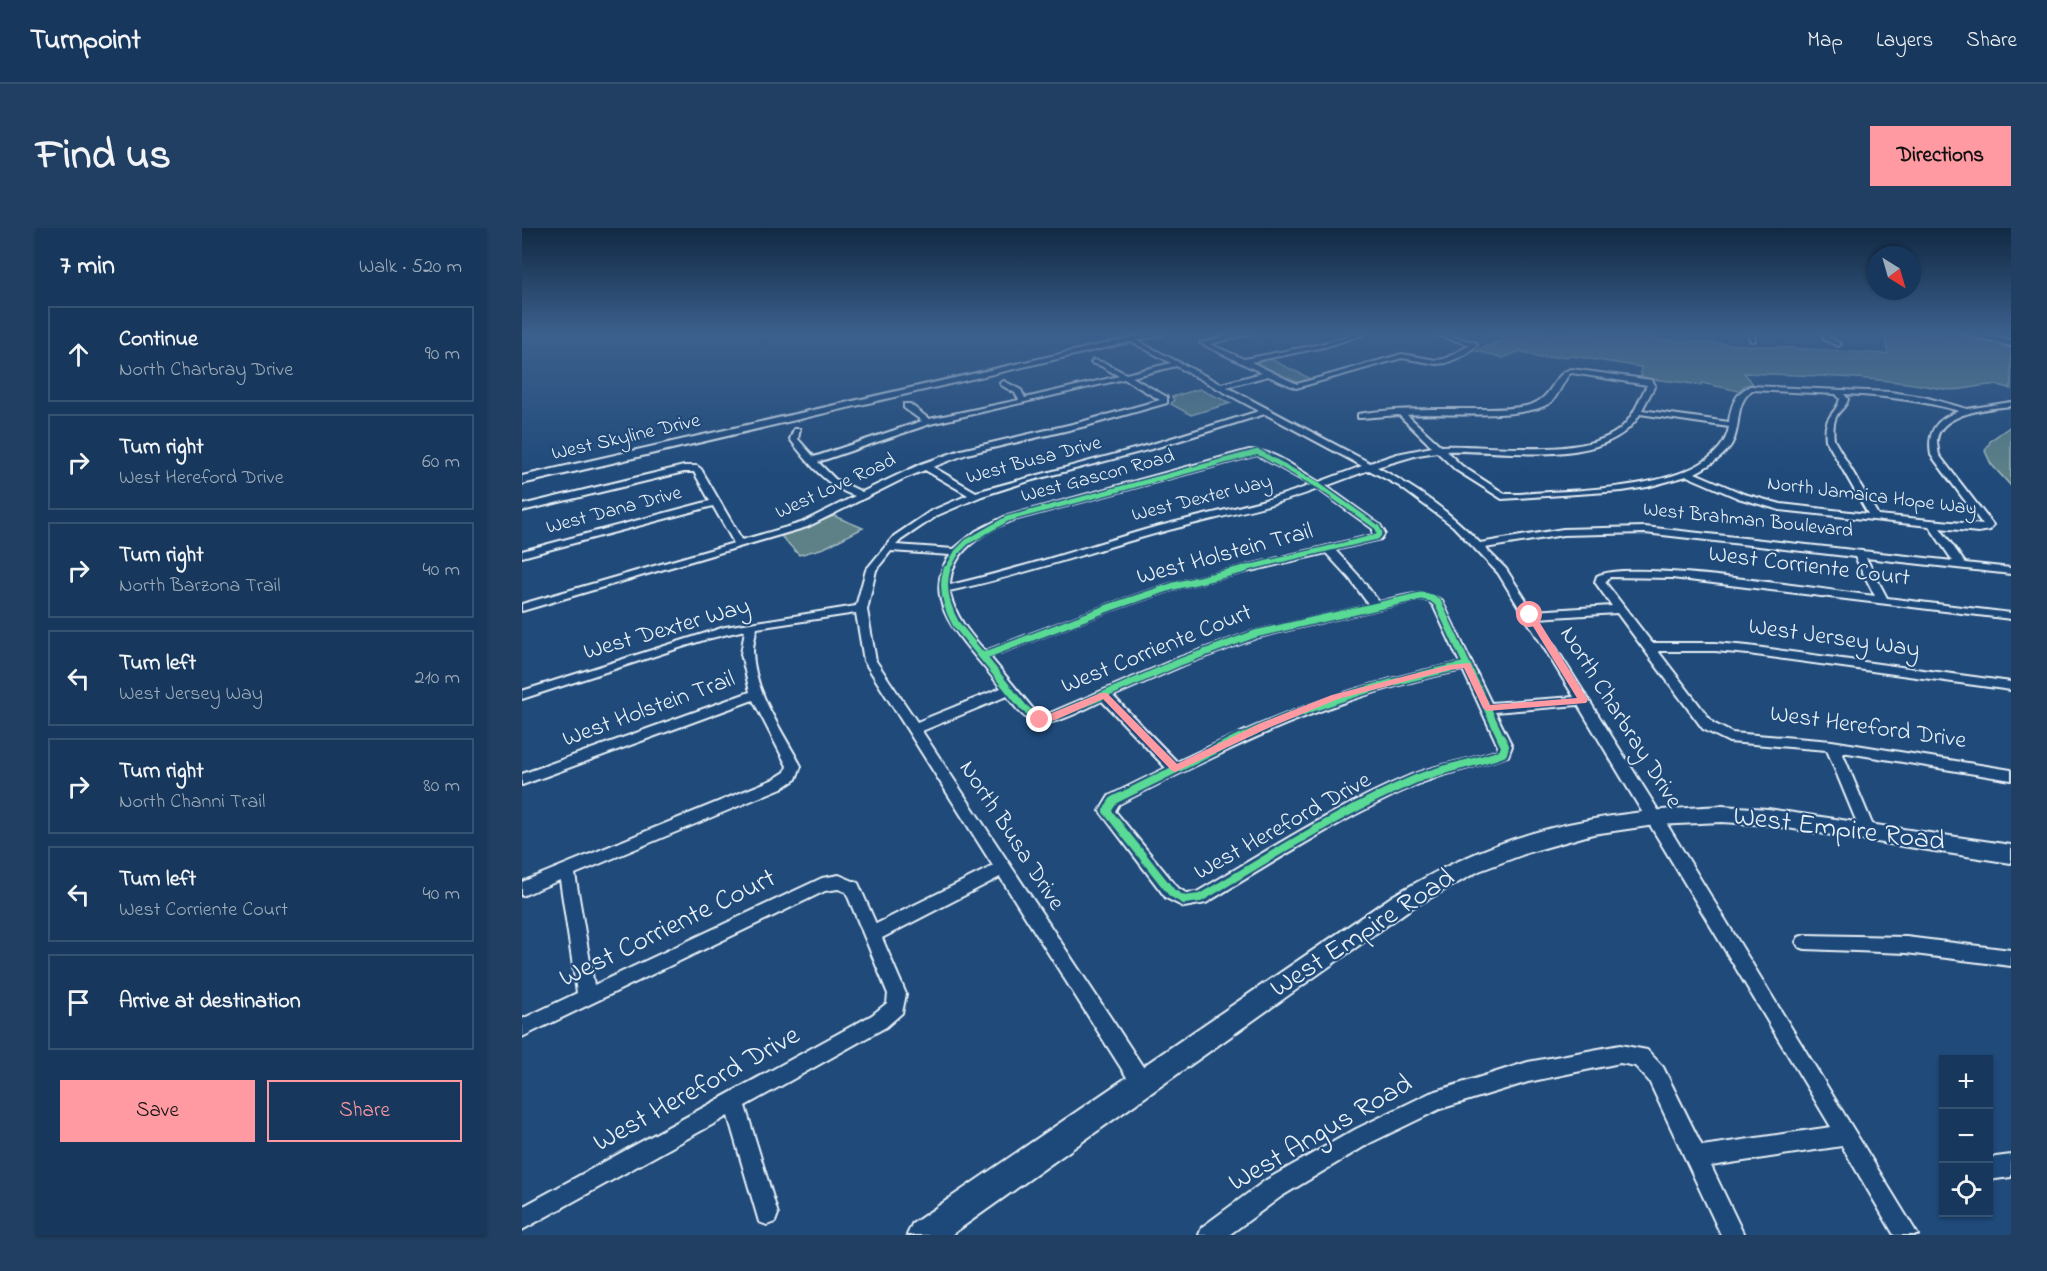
<!DOCTYPE html>
<meta charset="utf-8">
<style>
:root{--surface:#17385c;--page:#203f62;--text:#f1f3f6;--muted:#9eacbb;--line:#365272;--accent:#ff9aa2}
body{margin:0;font-family:"Indie Flower",sans-serif;background:var(--page);color:var(--text)}
.controls{position:absolute;right:18px;bottom:18px;display:grid;overflow:hidden;border-radius:0px;box-shadow:0 2px 4px #0004}
.controls button{width:54px;height:54px;display:grid;place-items:center;padding:0;border:0;border-bottom:2px solid var(--line);background:var(--surface);color:var(--text);font:30px sans-serif}
.compass{position:absolute;left:1345px;top:18px;width:54px;height:54px;border-radius:50%;background:var(--surface);box-shadow:0 2px 4px #0004;rotate:143deg}
.stop{position:absolute;width:18px;height:18px;margin:-14px;border:4px solid #ff9aa2;border-radius:50%;background:#fff}
.stop.end{background:#ff9aa2;border-color:#fff;box-shadow:0 2px 6px #0008}
.list{margin:0;padding:0;list-style:none}
h2{display:flex;justify-content:space-between;align-items:center;height:78px;margin:0;padding:0 24px;font-size:26px}
h2 small{font-size:20px;font-weight:400;color:var(--muted)}
.list li{display:grid;grid-template-columns:39px 1fr auto;gap:18px;align-items:center;box-sizing:border-box;height:96px;margin:0 12px 12px;padding:0 12px;border:2px solid var(--line);border-radius:0px}
.list b{display:block;font-size:22px;white-space:nowrap}
.list p{margin:0;font-size:20px;white-space:nowrap;color:var(--muted)}
.list em{font-size:20px;font-style:normal;color:var(--muted)}
.actions{display:flex;gap:12px;padding:18px 24px}
.actions a{flex:1;padding:14px 0;border:2px solid var(--accent);border-radius:0px;text-align:center;font-size:21px;color:var(--accent)}
.actions .main{background:var(--accent);color:#111}
.icon{flex:none;width:33px;height:33px;fill:none;stroke:currentColor;stroke-width:2;stroke-linecap:round;stroke-linejoin:round}
.map{position:relative;flex:none;width:1489px;height:1007px;overflow:hidden;border-radius:0px}
header{display:flex;align-items:center;gap:36px;box-sizing:border-box;height:84px;padding:0 30px;background:var(--surface);border-bottom:2px solid var(--line)}
header strong{font-size:28px}
nav{display:flex;gap:33px;margin-inline-start:auto;font-size:21px}
.intro{display:flex;align-items:center;justify-content:space-between;box-sizing:border-box;height:144px;padding:0 36px}
h1{margin:0;font-size:42px}
.button{padding:15px 27px;border-radius:0px;background:var(--accent);color:#111;font-size:21px;font-weight:700}
main{display:flex;gap:36px;padding:0 36px}
aside{flex:1;background:var(--surface);border-radius:0px;box-shadow:0 2px 4px #0004}
.map>svg:first-child{display:block}
.green{fill:#5d8186;stroke:#a2b9bf;stroke-width:1.5}
.lines{fill:none;stroke-linecap:round;stroke-linejoin:round}
.street-casing{stroke:#e8f1f8;stroke-width:4}
.secondary-casing{stroke:#e8f1f8;stroke-width:4}
.street{fill:#1f4a7a;fill-rule:evenodd}
.secondary{fill:#1f4a7a;fill-rule:evenodd}
.cycleway-far2-casing{stroke:#1f4a7a;stroke-width:8}
.cycleway-far1-casing{stroke:#1f4a7a;stroke-width:10}
.cycleway-casing{stroke:#1f4a7a;stroke-width:12}
.cycleway-far2{stroke:#5adb95;stroke-width:5}
.cycleway-far1{stroke:#5adb95;stroke-width:7}
.cycleway{stroke:#5adb95;stroke-width:8}
.route{fill:#ff9aa2}
.labels{text-anchor:middle;dominant-baseline:central;stroke-width:4.5;stroke-linejoin:round;paint-order:stroke}
.far-street-label{font-size:20px;fill:#e8f1f8;stroke:#1f4a7a}
.street-label{font-size:24px;fill:#e8f1f8;stroke:#1f4a7a}
.near-street-label{font-size:28px;fill:#e8f1f8;stroke:#1f4a7a}
</style>
<header>
<strong>Turnpoint</strong>
<nav><a>Map</a><a>Layers</a><a>Share</a></nav>
</header>
<div class="intro"><h1>Find us</h1><a class="button">Directions</a></div>
<main>
<aside>
<h2>7 min<small>Walk · 520 m</small></h2>
<ul class="list">
<li><svg class="icon" aria-label="ahead" viewBox="0 0 24 24"><path d="M12 20V5M6 11l6-6 6 6"/></svg><div><b>Continue</b><p>North Charbray Drive</p></div><em>90 m</em></li>
<li><svg class="icon" aria-label="right" viewBox="0 0 24 24"><path d="M7 20v-9h11M14 6l5 5-5 5"/></svg><div><b>Turn right</b><p>West Hereford Drive</p></div><em>60 m</em></li>
<li><svg class="icon" aria-label="right" viewBox="0 0 24 24"><path d="M7 20v-9h11M14 6l5 5-5 5"/></svg><div><b>Turn right</b><p>North Barzona Trail</p></div><em>40 m</em></li>
<li><svg class="icon" aria-label="left" viewBox="0 0 24 24"><path d="M17 20v-9H6M10 6l-5 5 5 5"/></svg><div><b>Turn left</b><p>West Jersey Way</p></div><em>210 m</em></li>
<li><svg class="icon" aria-label="right" viewBox="0 0 24 24"><path d="M7 20v-9h11M14 6l5 5-5 5"/></svg><div><b>Turn right</b><p>North Channi Trail</p></div><em>80 m</em></li>
<li><svg class="icon" aria-label="left" viewBox="0 0 24 24"><path d="M17 20v-9H6M10 6l-5 5 5 5"/></svg><div><b>Turn left</b><p>West Corriente Court</p></div><em>40 m</em></li>
<li><svg class="icon" aria-label="arrive" viewBox="0 0 24 24"><path d="M6 21V4h12l-3 4 3 4H6"/></svg><div><b>Arrive at destination</b></div></li>
</ul>
<div class="actions"><a class="main">Save</a><a>Share</a></div>
</aside>
<div class="map">
<svg width="1489" height="1007" viewBox="0 0 1489 1007">
<rect width="100%" height="100%" fill="#1f4a7a"/>
<filter id="ink" filterUnits="userSpaceOnUse"><feTurbulence type="fractalNoise" baseFrequency=".0167" numOctaves="2"/><feDisplacementMap in="SourceGraphic" scale="12" xChannelSelector="R" yChannelSelector="G"/><feConvolveMatrix kernelMatrix="1 2 1 2 8 2 1 2 1" color-interpolation-filters="sRGB"/></filter>
<g filter="url(#ink)">
<g class="green">
<path d="M 968,106 L 1096,106 L 1155,113 L 1366,126 L 1362,106 L 1430,106 L 1489,119 L 1489,161 C 1465,150 1443,166 1421,161 C 1356,148 1289,148 1222,145 L 1231,156 L 1223,157 L 1217,163 L 1180,155 L 1178,157 C 1158,154 1139,152 1119,150 L 1119,139 L 1050,128 L 1017,130 L 999,123 L 981,130 L 954,123 C 963,118 974,115 984,110 Z"/>
<polygon points="746,130 791,152 773,155 731,136"/>
<polygon points="677,161 709,175 669,187 649,176 652,172 650,169"/>
<polygon points="1489,198 1489,258 1469,236 1463,223 1469,212"/>
<polygon points="312,288 341,300 302,320 277,327 259,308"/>
</g>
<g class="lines">
<g class="street-casing">
<g id="street">
<path d="M 715,106 L 726,106 L 688,116 L 722,131 L 799,116 L 834,106 L 843,106 L 802,119 L 729,134 L 775,156 L 880,126 L 914,132 L 922,131 L 948,117 L 912,106 L 922,106 L 955,115 L 955,117 L 943,127 L 924,135 L 914,136 L 880,130 L 774,160 L 746,148 L 705,159 L 848,235 L 875,226 L 910,219 L 877,187 L 839,190 L 836,190 L 836,186 C 871,180 908,181 944,181 C 963,181 985,182 1004,178 C 1032,172 1029,147 1049,141 L 1130,152 L 1133,157 L 1120,182 L 1207,194 C 1209,178 1213,165 1228,158 L 1368,164 L 1402,169 L 1445,181 L 1489,174 L 1489,178 C 1468,180 1418,185 1415,212 C 1415,217 1416,222 1417,227 L 1471,297 L 1468,302 L 1456,304 L 1418,300 L 1443,335 L 1489,340 L 1489,346 L 1344,330 L 1365,370 L 1489,385 L 1489,391 L 1150,350 L 1088,349 L 1083,354 L 1130,415 L 1193,415 L 1226,418 L 1489,454 L 1489,462 L 1226,426 L 1193,423 L 1136,423 L 1191,495 L 1210,505 L 1310,513 L 1489,542 L 1489,552 L 1320,524 L 1353,603 L 1350,607 L 1345,609 L 1340,607 L 1305,522 L 1207,514 L 1181,501 L 1095,385 L 1015,390 L 1138,585 L 1396,1007 L 1372,1007 L 1320,918 L 1189,938 L 1222,1007 L 1199,1007 L 1127,853 L 1113,838 L 1098,835 L 1006,854 L 918,881 L 848,915 L 760,968 L 707,1007 L 677,1007 L 680,999 L 744,952 L 834,901 L 908,865 L 1006,834 L 1098,817 L 1125,822 L 1141,839 L 1180,918 L 1309,899 L 1056,477 L 973,484 L 990,518 L 986,528 C 957,539 927,543 899,555 C 823,587 754,633 684,675 L 662,679 L 644,670 L 578,583 L 587,568 L 644,540 L 580,473 C 562,481 526,503 508,492 C 498,487 491,476 485,468 L 400,503 L 627,848 L 630,855 L 627,862 L 620,865 L 613,862 L 478,649 L 360,710 L 384,766 L 380,785 L 364,799 L 223,878 L 256,986 L 253,994 L 245,997 L 237,994 L 206,888 L 0,1002 L 0,979 L 350,787 L 365,775 L 366,766 L 324,664 L 316,661 L 303,663 L 0,809 L 0,791 L 55,765 L 38,652 L 0,668 L 0,654 L 252,551 L 263,544 L 265,538 L 231,472 L 0,557 L 0,546 L 228,464 L 219,426 L 223,402 L 185,411 L 0,471 L 0,463 L 203,399 L 334,378 L 344,342 L 372,308 L 409,283 L 446,267 L 403,242 L 381,251 L 285,299 L 0,383 L 0,376 L 212,315 L 191,278 L 0,329 L 0,323 L 188,273 L 172,244 L 162,244 L 0,283 L 0,277 L 162,238 L 175,238 L 179,241 L 220,312 L 279,295 L 333,268 C 304,258 286,235 268,211 L 272,201 L 278,201 L 276,211 L 292,229 L 400,193 L 382,180 L 382,176 L 388,176 L 407,191 L 497,172 L 493,165 L 479,157 L 478,155 L 482,153 L 499,162 L 503,170 L 597,148 L 579,138 L 569,135 L 571,132 L 583,135 L 604,146 L 649,135 L 608,113 L 610,110 L 699,156 L 740,145 L 678,115 ZM 654,138 L 737,183 L 627,217 L 454,264 L 411,239 L 445,226 L 564,198 L 645,175 L 645,169 L 610,149 ZM 1050,145 L 1125,157 C 1117,171 1112,189 1099,200 C 1063,232 966,216 919,218 L 885,187 C 918,184 1005,193 1029,174 C 1036,168 1041,154 1047,146 ZM 602,151 L 638,172 L 559,194 L 439,222 L 399,236 L 340,264 L 313,251 L 296,234 L 408,196 ZM 1230,162 L 1314,166 L 1318,171 C 1313,188 1301,187 1304,212 L 1346,286 L 1259,276 L 1222,266 L 1173,245 C 1188,237 1206,227 1212,211 C 1219,193 1213,176 1230,162 ZM 1322,166 C 1362,168 1399,172 1437,183 C 1414,191 1405,203 1409,227 L 1461,297 L 1356,287 L 1312,212 C 1311,204 1311,194 1315,187 C 1319,181 1324,179 1326,171 ZM 743,186 L 840,238 L 797,254 C 777,243 751,220 727,222 L 482,289 L 454,303 L 432,321 L 374,317 L 379,312 L 416,287 L 460,268 L 507,253 L 633,220 ZM 1118,186 L 1207,199 C 1196,265 1049,261 998,266 L 983,266 L 940,238 L 924,223 C 979,221 1085,243 1118,186 ZM 915,224 L 934,242 L 980,271 L 1100,263 L 1125,259 L 1165,248 L 1216,270 L 1258,282 L 1407,298 L 1431,333 L 1123,299 L 1041,301 L 958,315 C 928,284 893,259 855,239 L 896,227 ZM 735,227 L 789,257 C 736,277 681,286 626,301 C 560,320 495,342 428,357 C 429,323 461,305 488,293 ZM 847,242 L 877,258 L 931,298 L 976,345 L 1052,469 L 969,475 L 920,373 C 902,358 877,370 857,374 L 836,347 L 813,322 L 859,311 L 863,305 L 858,297 L 804,258 ZM 796,261 L 851,301 L 851,307 L 648,356 L 585,377 L 463,423 C 446,404 433,388 427,363 C 498,348 566,324 636,305 C 689,290 743,281 796,261 ZM 1123,305 L 1333,329 L 1353,368 C 1306,363 1106,330 1075,348 L 1073,354 L 1090,378 L 1011,383 L 984,341 L 963,320 L 1041,307 ZM 369,323 L 428,327 C 393,377 452,422 479,460 L 395,494 L 354,433 L 345,382 L 354,342 ZM 804,325 L 828,351 L 847,377 L 729,404 L 654,431 L 526,486 L 519,487 L 512,482 L 468,429 L 593,381 L 656,360 ZM 899,371 L 906,373 L 911,377 L 938,435 C 838,454 746,490 655,534 L 591,468 L 662,437 L 737,409 ZM 334,385 L 342,433 L 471,638 L 354,696 L 336,655 L 317,647 L 300,650 L 72,757 L 53,646 L 262,559 L 274,551 L 279,538 C 260,502 232,465 231,423 C 231,416 233,408 235,400 ZM 941,442 L 976,518 L 975,522 C 946,533 916,536 887,548 C 813,579 745,623 675,664 L 664,665 L 656,660 L 593,583 L 597,576 C 712,517 813,467 941,442 Z"/>
<polygon points="1226,106 1232,106 1233,113 1229,113"/>
<polygon points="1300,106 1306,106 1308,110 1319,116 1316,118 1303,112"/>
<polygon points="1283,707 1384,709 1489,722 1489,738 1384,725 1283,721 1277,719 1274,714 1277,709"/>
<polygon points="1489,927 1489,949 1466,952 1466,930"/>
</g>
</g>
<g class="secondary-casing">
<g id="secondary">
<polygon points="626,106 642,106 0,256 0,248"/>
<polygon points="1440,106 1458,106 1489,112 1489,118"/>
<path d="M 1200,578 L 1246,581 L 1489,617 L 1489,635 L 1246,597 L 1200,594 L 1133,597 L 1071,606 L 1008,624 L 957,643 L 888,681 L 429,1007 L 385,1007 L 390,996 L 872,667 C 894,655 917,641 941,631 C 1023,593 1111,582 1200,578 Z"/>
</g>
</g>
<use href="#street" class="street"/>
<use href="#secondary" class="secondary"/>
<g class="cycleway-far2-casing">
<polyline id="cycleway-far2" points="425,342 435,324 445,314 485,291 736,224 797,258 855,299 858,305 855,309 717,342"/>
</g>
<g class="cycleway-far1-casing">
<g id="cycleway-far1">
<path d="M 425,341 C 419,360 424,378 434,396 L 502,480 L 516,491 L 529,490 L 658,434 L 733,406 L 899,368 L 910,370 L 916,375 L 980,512"/>
<polyline points="461,428 589,379 652,358 723,341"/>
<path d="M 714,512 C 788,477 865,453 945,437"/>
</g>
</g>
<g class="cycleway-casing">
<path id="cycleway" d="M 717,510 L 592,572 L 585,583 L 650,665 L 662,672 L 678,670 C 749,629 818,583 894,551 C 922,539 953,536 981,525 L 983,518 L 979,510"/>
</g>
<use href="#cycleway-far2" class="cycleway-far2"/>
<use href="#cycleway-far1" class="cycleway-far1"/>
<use href="#cycleway" class="cycleway"/>
</g>
</g>
<linearGradient id="sky" x2="0" y2="1"><stop stop-color="#112943"/><stop offset="0.43" stop-color="#3c608d"/><stop offset="1" stop-color="#3c608d" stop-opacity="0"/></linearGradient>
<rect width="1489" height="247" fill="url(#sky)"/>
<polygon class="route" points="1008,385 1013,387 1066,472 1064,475 965,483 961,480 942,440 927,442 816,471 746,500 653,544 650,543 581,471 533,492 518,495 513,492 579,465 585,465 655,536 739,495 810,467 927,437 948,435 968,477 1055,470 1004,387"/>
<g class="labels">
<g class="far-street-label">
<text transform="translate(104 210) rotate(-13)">West Skyline Drive</text>
<text transform="translate(512 233) rotate(-15)">West Busa Drive</text>
<text transform="translate(576 249) rotate(-15)">West Gascon Road</text>
<text transform="translate(314 259) rotate(-25)">West Love Road</text>
<text transform="translate(1350 269) rotate(7)">North Jamaica Hope Way</text>
<text transform="translate(680 271) rotate(-14)">West Dexter Way</text>
<text transform="translate(92 283) rotate(-15)">West Dana Drive</text>
<text transform="translate(1226 293) rotate(6)">West Brahman Boulevard</text>
</g>
<g class="street-label">
<text transform="translate(703 327) rotate(-15)">West Holstein Trail</text>
<text transform="translate(1287 339) rotate(7)">West Corriente Court</text>
<text transform="translate(145 402) rotate(-16)">West Dexter Way</text>
<text transform="translate(1312 411) rotate(8)">West Jersey Way</text>
<text transform="translate(635 422) rotate(-22)">West Corriente Court</text>
<text transform="translate(127 482) rotate(-20)">West Holstein Trail</text>
<text transform="translate(1098 490) rotate(58)">North Charbray Drive</text>
<text transform="translate(1346 500) rotate(8)">West Hereford Drive</text>
<text transform="translate(761 599) rotate(-29)">West Hereford Drive</text>
<text transform="translate(489 608) rotate(57)">North Busa Drive</text>
</g>
<g class="near-street-label">
<text transform="translate(1317 602) rotate(7)">West Empire Road</text>
<text transform="translate(146 701) rotate(-26)">West Corriente Court</text>
<text transform="translate(841 706) rotate(-33)">West Empire Road</text>
<text transform="translate(175 862) rotate(-29)">West Hereford Drive</text>
<text transform="translate(799 906) rotate(-30)">West Angus Road</text>
</g>
</g>
</svg>
<div class="controls">
<button>+</button>
<button>−</button>
<button><svg class="icon" aria-label="locate" viewBox="0 0 24 24"><circle cx="12" cy="12" r="6"/><path d="M12 2v4M12 18v4M2 12h4M18 12h4"/></svg></button>
</div>
<svg class="compass" viewBox="-18 -18 36 36"><path d="M0-13l5 13h-10z" fill="#e53935"/><path d="M0 13l5-13h-10z" fill="#9eacbb"/></svg>
<div class="stop" style="left:1008px;top:387px"></div>
<div class="stop end" style="left:518px;top:492px"></div>
</div>
</main>
